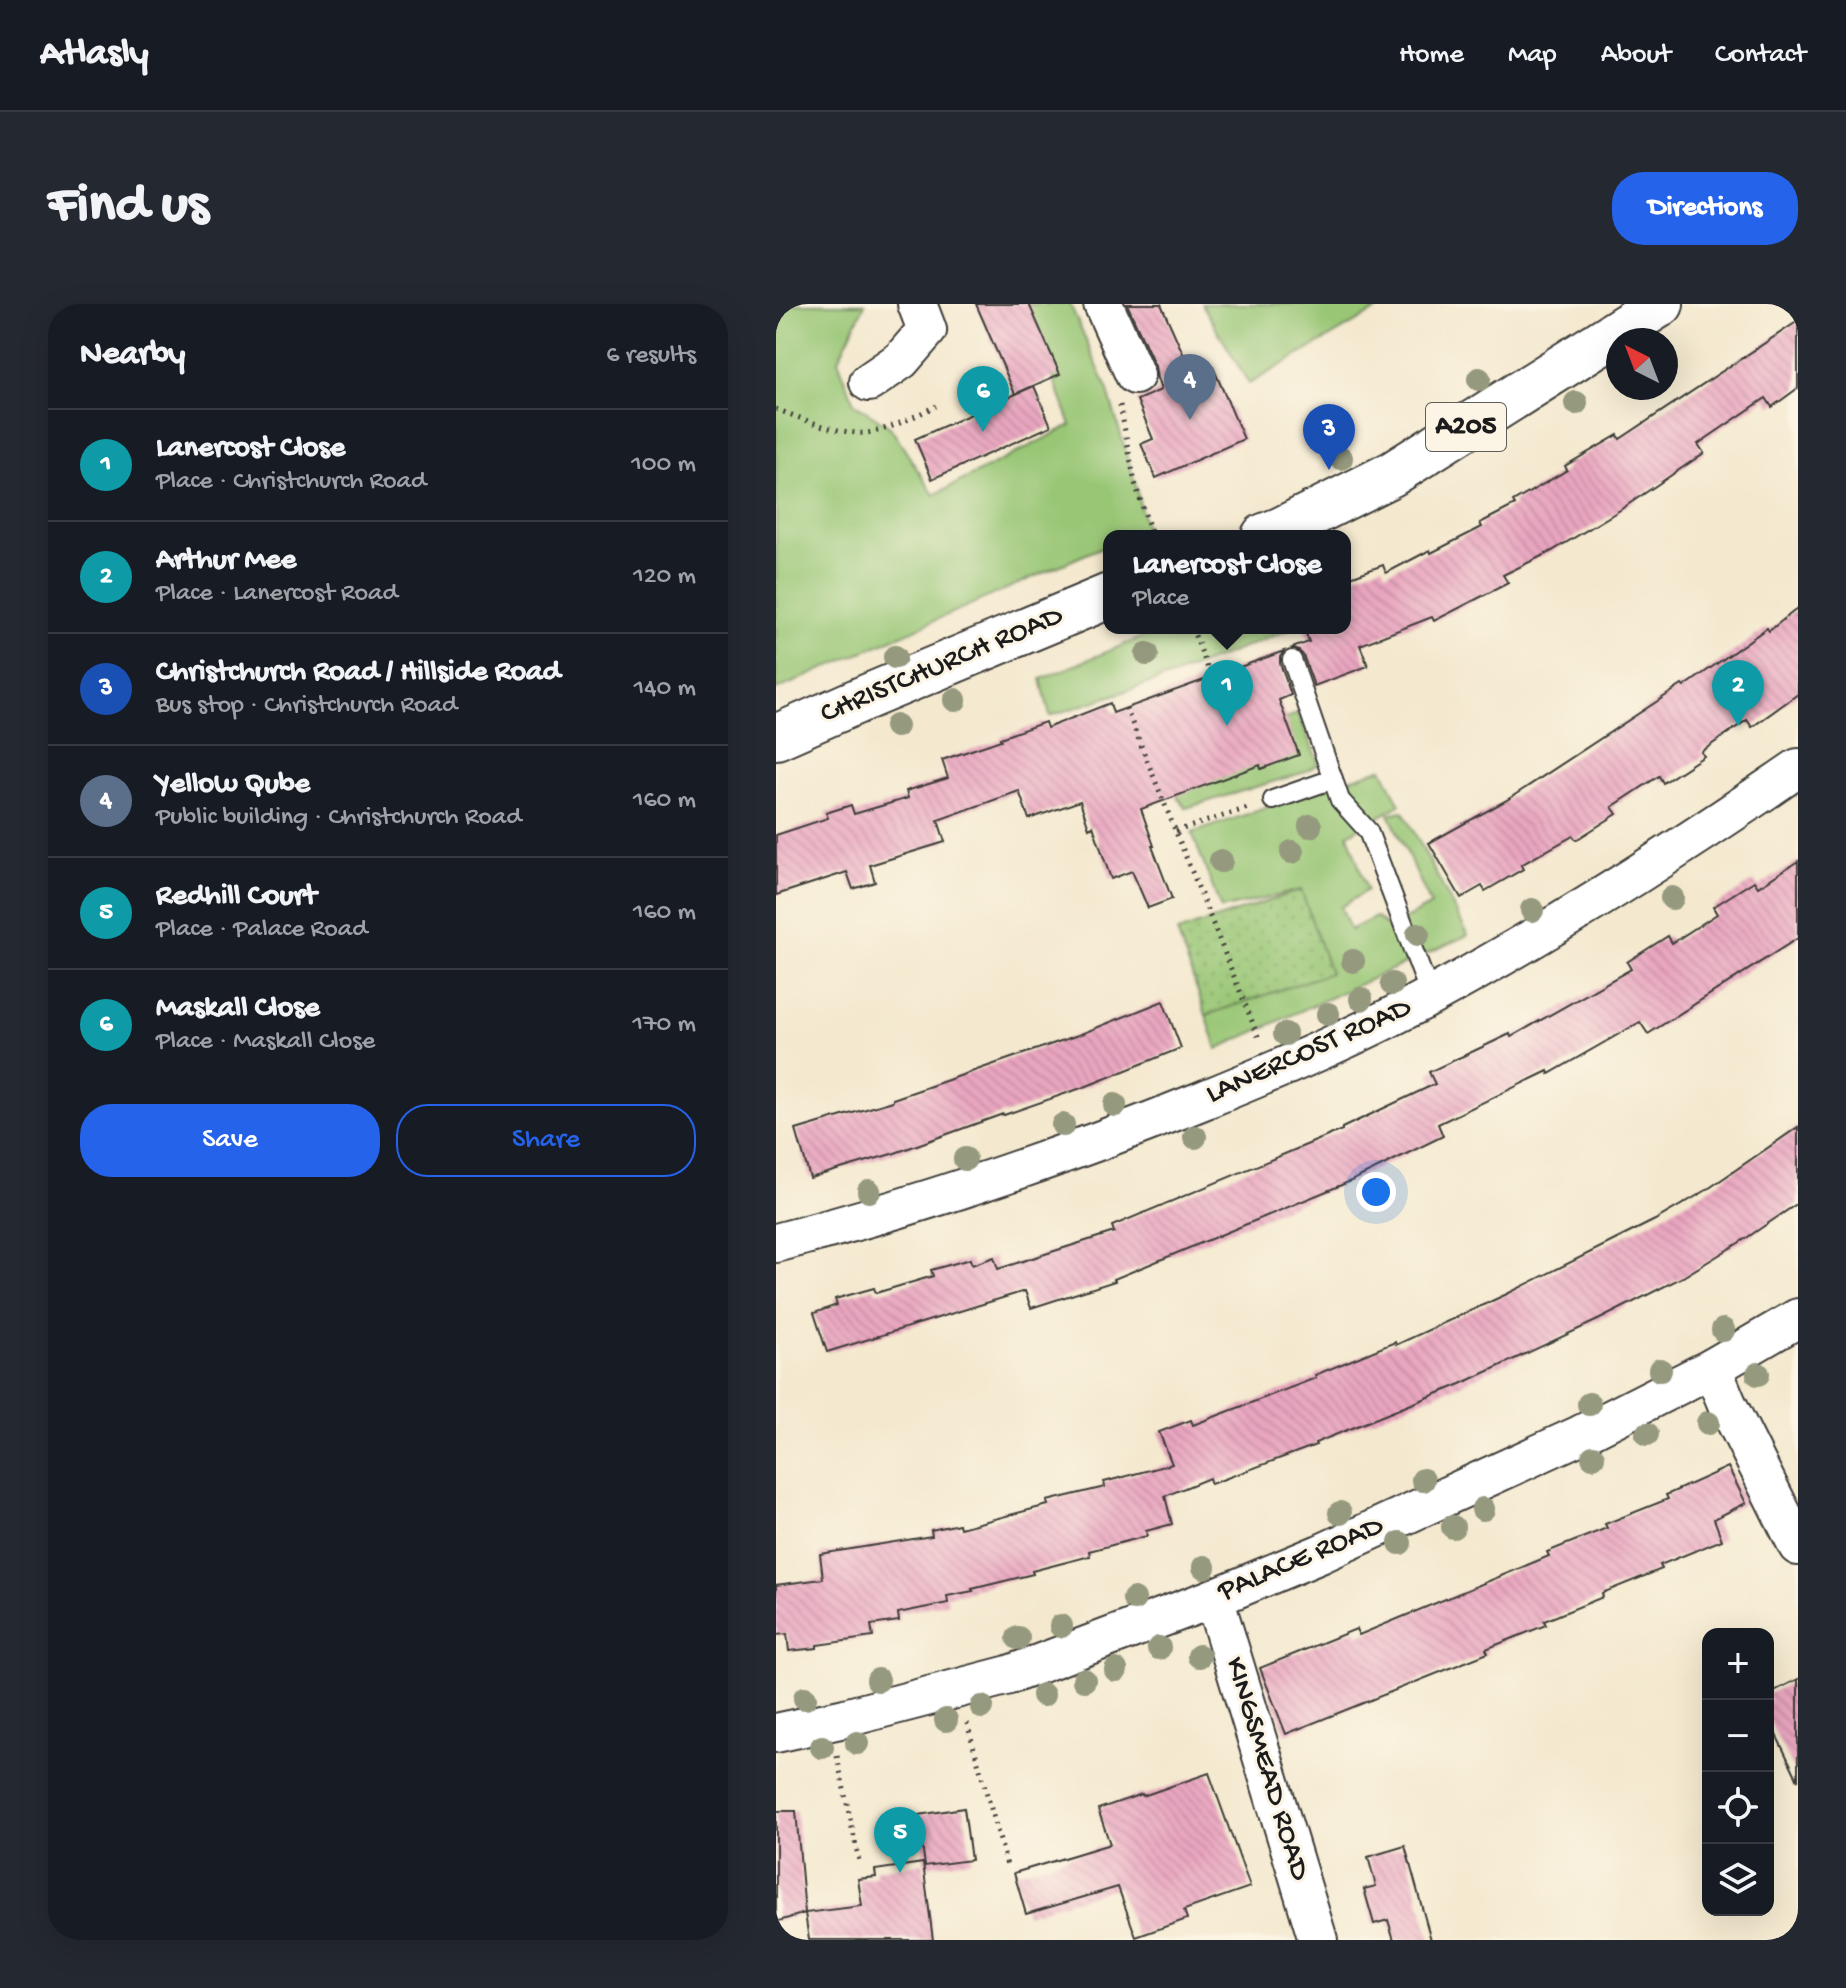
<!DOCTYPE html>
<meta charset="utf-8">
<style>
:root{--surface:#171b24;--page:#242831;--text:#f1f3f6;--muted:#9ea1a6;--line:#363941;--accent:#2563eb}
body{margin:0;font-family:"Gochi Hand",sans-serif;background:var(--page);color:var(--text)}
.controls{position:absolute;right:24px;bottom:24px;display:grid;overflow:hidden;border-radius:16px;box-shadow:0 8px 32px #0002}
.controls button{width:72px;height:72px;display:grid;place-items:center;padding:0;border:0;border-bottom:2px solid var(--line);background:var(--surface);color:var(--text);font:40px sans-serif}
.compass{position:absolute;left:830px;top:24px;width:72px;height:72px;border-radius:50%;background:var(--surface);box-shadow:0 8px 32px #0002;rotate:318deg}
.you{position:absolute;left:600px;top:888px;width:28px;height:28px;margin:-20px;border:6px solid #fff;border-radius:50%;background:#1a73e8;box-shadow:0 0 0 12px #1a73e833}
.badge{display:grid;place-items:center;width:52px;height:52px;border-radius:50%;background:var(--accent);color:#fff;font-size:26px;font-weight:700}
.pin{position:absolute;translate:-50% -66px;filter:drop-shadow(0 2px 4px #0008)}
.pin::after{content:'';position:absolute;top:42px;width:28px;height:24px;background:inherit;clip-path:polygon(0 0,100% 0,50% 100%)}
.popup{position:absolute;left:327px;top:226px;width:248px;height:104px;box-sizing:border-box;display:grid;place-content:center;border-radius:16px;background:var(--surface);filter:drop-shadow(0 2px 6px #0005);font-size:26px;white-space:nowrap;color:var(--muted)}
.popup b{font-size:30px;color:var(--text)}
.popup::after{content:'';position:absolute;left:50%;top:100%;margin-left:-16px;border:16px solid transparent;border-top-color:var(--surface)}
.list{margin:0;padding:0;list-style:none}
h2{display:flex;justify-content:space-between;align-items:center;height:104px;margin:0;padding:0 32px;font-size:34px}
h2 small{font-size:26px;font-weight:400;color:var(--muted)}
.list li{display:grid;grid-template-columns:52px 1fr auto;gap:24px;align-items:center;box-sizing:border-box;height:112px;padding:0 32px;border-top:2px solid var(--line)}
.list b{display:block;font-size:30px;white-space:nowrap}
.list p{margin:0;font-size:26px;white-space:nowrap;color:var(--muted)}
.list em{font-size:26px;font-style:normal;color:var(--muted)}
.actions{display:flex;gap:16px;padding:24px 32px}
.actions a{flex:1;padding:18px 0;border:2px solid var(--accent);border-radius:32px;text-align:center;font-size:28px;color:var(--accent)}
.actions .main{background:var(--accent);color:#fff}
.icon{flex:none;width:44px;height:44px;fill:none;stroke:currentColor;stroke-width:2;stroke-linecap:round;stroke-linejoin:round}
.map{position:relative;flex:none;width:1022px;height:1636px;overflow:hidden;border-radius:32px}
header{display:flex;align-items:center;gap:48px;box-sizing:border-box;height:112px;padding:0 40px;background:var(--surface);border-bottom:2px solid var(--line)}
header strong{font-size:38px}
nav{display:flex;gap:44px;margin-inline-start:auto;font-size:28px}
.intro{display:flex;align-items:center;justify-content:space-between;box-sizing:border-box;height:192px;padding:0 48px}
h1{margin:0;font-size:56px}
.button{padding:20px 36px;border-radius:32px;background:var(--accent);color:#fff;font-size:28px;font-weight:700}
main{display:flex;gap:48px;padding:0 48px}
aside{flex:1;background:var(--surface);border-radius:32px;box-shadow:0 8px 32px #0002}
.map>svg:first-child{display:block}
.green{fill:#98c674;stroke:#5a7148;stroke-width:2}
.park{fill:url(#park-dots);stroke:#5a7148;stroke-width:2}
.building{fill:url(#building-back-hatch)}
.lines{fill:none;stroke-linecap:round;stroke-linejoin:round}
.lane-casing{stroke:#3c3b37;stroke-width:22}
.street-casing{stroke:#3c3b37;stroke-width:42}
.highway-casing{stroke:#3c3b37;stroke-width:48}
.path{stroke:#3c3b37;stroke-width:5;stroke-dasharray:2 6;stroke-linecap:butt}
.lane{stroke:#fff;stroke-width:18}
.street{stroke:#fff;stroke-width:38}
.highway{stroke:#fff;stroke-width:44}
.tree{fill:#95997e}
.labels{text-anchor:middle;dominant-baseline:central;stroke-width:6;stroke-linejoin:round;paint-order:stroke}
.shield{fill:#fcf5e5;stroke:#5f5d58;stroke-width:2}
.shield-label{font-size:28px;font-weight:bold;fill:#1c1c1c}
.street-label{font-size:30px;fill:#1c1c1c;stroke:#fcf5e5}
</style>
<header>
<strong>Atlasly</strong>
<nav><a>Home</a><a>Map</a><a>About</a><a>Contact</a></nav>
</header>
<div class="intro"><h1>Find us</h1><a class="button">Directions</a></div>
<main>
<aside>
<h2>Nearby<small>6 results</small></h2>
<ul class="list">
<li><span class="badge" style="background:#0f9aa8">1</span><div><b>Lanercost Close</b><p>Place · Christchurch Road</p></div><em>100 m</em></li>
<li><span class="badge" style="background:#0f9aa8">2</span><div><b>Arthur Mee</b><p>Place · Lanercost Road</p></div><em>120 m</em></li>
<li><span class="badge" style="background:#1a4fb4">3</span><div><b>Christchurch Road / Hillside Road</b><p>Bus stop · Christchurch Road</p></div><em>140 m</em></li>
<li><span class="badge" style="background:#5c6f8a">4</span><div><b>Yellow Qube</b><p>Public building · Christchurch Road</p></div><em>160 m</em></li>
<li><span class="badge" style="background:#0f9aa8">5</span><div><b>Redhill Court</b><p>Place · Palace Road</p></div><em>160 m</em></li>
<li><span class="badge" style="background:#0f9aa8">6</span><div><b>Maskall Close</b><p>Place · Maskall Close</p></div><em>170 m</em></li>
</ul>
<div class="actions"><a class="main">Save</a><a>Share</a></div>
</aside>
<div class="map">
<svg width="1022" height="1636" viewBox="0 0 1022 1636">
<defs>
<pattern id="park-dots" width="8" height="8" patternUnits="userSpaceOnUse" patternTransform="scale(2)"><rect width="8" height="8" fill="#98c674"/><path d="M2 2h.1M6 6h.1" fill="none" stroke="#82aa64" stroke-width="1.8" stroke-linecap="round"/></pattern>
<pattern id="building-back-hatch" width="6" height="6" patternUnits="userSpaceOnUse" patternTransform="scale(2)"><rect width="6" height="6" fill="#e9a5bf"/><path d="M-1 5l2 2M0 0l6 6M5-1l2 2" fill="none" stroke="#c78da4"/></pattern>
</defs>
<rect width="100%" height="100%" fill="#fcf5e5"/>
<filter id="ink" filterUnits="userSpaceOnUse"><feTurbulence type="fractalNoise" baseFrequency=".0125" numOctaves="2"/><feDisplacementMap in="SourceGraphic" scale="16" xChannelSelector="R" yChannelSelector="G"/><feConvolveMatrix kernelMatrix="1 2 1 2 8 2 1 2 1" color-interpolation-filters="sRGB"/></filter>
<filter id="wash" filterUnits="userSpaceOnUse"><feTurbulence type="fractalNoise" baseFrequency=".006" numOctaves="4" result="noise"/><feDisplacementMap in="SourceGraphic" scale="32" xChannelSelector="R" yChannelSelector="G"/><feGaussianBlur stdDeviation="1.8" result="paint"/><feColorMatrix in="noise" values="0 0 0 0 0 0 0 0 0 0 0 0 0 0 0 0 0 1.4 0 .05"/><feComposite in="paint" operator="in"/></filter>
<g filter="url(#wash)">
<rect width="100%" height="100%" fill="#f4e9cf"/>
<g class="green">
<polygon points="0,0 89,0 62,56 78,99 114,123 158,191 295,121 250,0 294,0 331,84 359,179 369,224 352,232 333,232 333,240 0,386"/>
<polygon points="426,0 611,0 473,80"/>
<polygon points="388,324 515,325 399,371 274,412 265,375"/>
<polygon points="522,409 543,460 526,469 410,504 387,472"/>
<polygon points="606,464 624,501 572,530 591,586 565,603 574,626 600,613 613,624 655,601 613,510 627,507 692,631 441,745 430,711 553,669 525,586 445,605 416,529"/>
</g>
<polygon class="park" points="525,586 554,669 430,711 401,628"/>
<g id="blocks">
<g class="building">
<polygon points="200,0 253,0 284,70 239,90"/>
<polygon points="351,0 385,0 417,72 437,63 468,135 380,174 365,140 377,135 361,96 385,86 381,74 379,62"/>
<polygon points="1022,17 1022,84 996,103 990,94 922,140 928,149 844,206 776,247 727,271 732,279 658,317 656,313 584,341 592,362 538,382 527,351 523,347 516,344 533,338 528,324 569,324 569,275 607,261 610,269 654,246 655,249 706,223 704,219 739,201 737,198 791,166 789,162 842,131 844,135"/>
<polygon points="258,82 275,122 156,175 139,135"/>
<polygon points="1022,304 1022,390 976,423 971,416 925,448 928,452 887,479 883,472 836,503 841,510 800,536 797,532 745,561 747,565 709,587 706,582 685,594 653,539 731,496 906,381 908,383 991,324 993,327"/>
<polygon points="508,347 504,353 504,359 515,391 503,396 523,451 485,465 484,461 365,505 378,542 376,542 396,595 372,604 356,567 335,575 317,522 313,524 304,497 253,515 243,487 162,516 169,538 94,561 99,578 77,585 71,568 0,591 0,531 52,514 50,509 75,501 78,510 132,494 130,487 172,474 166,456 225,436 224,434 269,418 271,424 334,399 337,409"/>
<polygon points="1022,557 1022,634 872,730 864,718 773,770 772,767 662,820 667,832 575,877 338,975 339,977 255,1004 249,987 51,1048 38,1009 61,1001 59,995 98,984 100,989 157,972 155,966 194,955 196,961 218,953 222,965 338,928 336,922 566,826 566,824 659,780 653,768 734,730 735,733 855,665 851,658 892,632 896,639 941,610 937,603 978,577 982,583"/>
<polygon points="387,697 405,744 311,782 228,811 227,810 119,849 34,874 20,826 117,797 117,795 305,730"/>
<polygon points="1022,823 1022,899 969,935 907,973 824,1015 685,1080 539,1139 540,1141 435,1180 433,1174 389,1192 396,1220 370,1227 371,1232 313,1247 314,1252 256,1267 257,1270 196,1285 197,1287 171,1292 172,1299 122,1309 123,1317 95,1321 97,1333 41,1341 41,1344 13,1347 11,1330 0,1331 0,1281 47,1275 44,1250 156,1232 155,1226 183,1220 184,1224 272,1201 271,1197 329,1183 328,1178 396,1160 383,1128 415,1116 417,1121 540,1074 539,1071 619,1038 620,1041 731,990 879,916 929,887"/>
<polygon points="952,1163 970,1199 938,1215 946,1236 884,1261 886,1265 826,1289 827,1293 768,1317 770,1321 710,1345 712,1349 510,1430 484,1364 580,1325 583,1331 773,1252 771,1248 831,1224 829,1220 892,1195 890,1191"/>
<polygon points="1022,1375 1022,1476 992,1414 992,1390"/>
<polygon points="433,1469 474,1583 408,1606 411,1615 360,1633 342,1583 250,1610 238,1569 334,1540 322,1505 366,1490 367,1492"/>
<polygon points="188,1504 195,1556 149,1562 142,1511"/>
<polygon points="0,1507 20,1507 29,1609 0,1618"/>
<polygon points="629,1542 655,1636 618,1636 612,1616 598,1620 588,1585 600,1582 592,1553"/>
<polygon points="147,1559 157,1636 33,1636 29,1609 86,1602 82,1575 100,1573 99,1566"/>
</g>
</g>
</g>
<g filter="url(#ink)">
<use href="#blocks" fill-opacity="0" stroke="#3c3b37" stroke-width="2"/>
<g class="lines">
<g class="lane-casing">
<g id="lane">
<polyline points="516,356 564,496 592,527 655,693"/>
<polyline points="497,496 557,475"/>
</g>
</g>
<g class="street-casing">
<g id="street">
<polyline points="327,0 359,71"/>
<polyline points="93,78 125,56 151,26 141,0"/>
<path d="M 0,939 C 144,902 287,853 425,797 C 504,765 582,732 657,691 C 783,623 904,545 1022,464"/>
<polyline points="936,1064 951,1100 1022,1242"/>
<polyline points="438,1294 542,1636"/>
<polyline points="0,1429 69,1414 233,1371 438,1294 544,1250 804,1131 936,1064 1022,1014"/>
</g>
</g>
<g class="highway-casing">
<g id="highway">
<polyline points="488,232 506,225 616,170 885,0"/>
<polyline points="0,433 93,392 333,292"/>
</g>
</g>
<g class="path">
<polyline points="344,101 359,179 376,232"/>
<path d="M 0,105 C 24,114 65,131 90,129 C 115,126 138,112 160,102"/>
<polyline points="416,324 438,380"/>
<polyline points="350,404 484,737"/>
<polyline points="400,527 475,503"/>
<polyline points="191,1419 232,1565"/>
<polyline points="61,1452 83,1557"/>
</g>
<use href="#lane" class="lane"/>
<use href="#street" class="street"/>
<use href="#highway" class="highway"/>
</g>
<g class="tree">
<circle cx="703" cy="75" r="12"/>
<circle cx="800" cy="99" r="12"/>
<circle cx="565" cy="154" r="12"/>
<circle cx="371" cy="350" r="12"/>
<circle cx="119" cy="353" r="12"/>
<circle cx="179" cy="396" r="12"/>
<circle cx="120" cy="422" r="12"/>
<circle cx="534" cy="522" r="12"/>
<circle cx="516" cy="548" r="12"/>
<circle cx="445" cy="557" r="12"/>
<circle cx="896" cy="594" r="12"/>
<circle cx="756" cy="606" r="12"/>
<circle cx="642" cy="630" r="12"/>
<circle cx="577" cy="657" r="12"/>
<circle cx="616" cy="680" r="12"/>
<circle cx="585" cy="695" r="12"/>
<circle cx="552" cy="710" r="12"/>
<circle cx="509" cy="730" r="12"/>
<circle cx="339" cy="801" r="12"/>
<circle cx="287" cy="821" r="12"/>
<circle cx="419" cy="833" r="12"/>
<circle cx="189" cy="855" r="12"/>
<circle cx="93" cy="887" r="12"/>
<circle cx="947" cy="1026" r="12"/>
<circle cx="884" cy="1066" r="12"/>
<circle cx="982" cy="1070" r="12"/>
<circle cx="813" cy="1100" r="12"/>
<circle cx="932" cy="1119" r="12"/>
<circle cx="871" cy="1130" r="12"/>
<circle cx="817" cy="1153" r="12"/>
<circle cx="647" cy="1176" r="12"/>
<circle cx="707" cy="1205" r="12"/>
<circle cx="564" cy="1209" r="12"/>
<circle cx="677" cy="1223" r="12"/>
<circle cx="624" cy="1239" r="12"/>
<circle cx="428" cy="1263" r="12"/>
<circle cx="358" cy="1295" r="12"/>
<circle cx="285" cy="1322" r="12"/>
<circle cx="242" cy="1334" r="12"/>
<circle cx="383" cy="1344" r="12"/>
<circle cx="423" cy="1352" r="12"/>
<circle cx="340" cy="1366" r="12"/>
<circle cx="102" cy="1376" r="12"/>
<circle cx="308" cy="1376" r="12"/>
<circle cx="267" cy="1391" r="12"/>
<circle cx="29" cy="1394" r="12"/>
<circle cx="206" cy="1403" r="12"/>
<circle cx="170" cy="1416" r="12"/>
<circle cx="81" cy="1439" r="12"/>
<circle cx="46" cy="1443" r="12"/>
</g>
</g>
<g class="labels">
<rect class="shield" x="650" y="99" width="80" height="48" rx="6"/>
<g class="shield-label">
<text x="690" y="123">A205</text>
</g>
<g class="street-label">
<text transform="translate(166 362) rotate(-23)">CHRISTCHURCH ROAD</text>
<text transform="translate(533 748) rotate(-24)">LANERCOST ROAD</text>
<text transform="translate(525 1256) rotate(-23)">PALACE ROAD</text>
<text transform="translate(490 1465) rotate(73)">KINGSMEAD ROAD</text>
</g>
</g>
</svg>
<div class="controls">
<button>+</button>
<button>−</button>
<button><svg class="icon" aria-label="locate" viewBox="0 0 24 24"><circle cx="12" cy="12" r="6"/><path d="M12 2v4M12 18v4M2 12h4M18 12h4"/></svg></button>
<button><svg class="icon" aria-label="layers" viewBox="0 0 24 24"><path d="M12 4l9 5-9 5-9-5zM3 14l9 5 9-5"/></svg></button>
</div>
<svg class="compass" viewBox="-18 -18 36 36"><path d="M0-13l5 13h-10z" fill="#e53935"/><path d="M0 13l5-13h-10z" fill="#9ea1a6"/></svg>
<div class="you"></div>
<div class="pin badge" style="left:451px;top:422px;background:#0f9aa8">1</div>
<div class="popup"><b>Lanercost Close</b>Place</div>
<div class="pin badge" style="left:962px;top:422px;background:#0f9aa8">2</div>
<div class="pin badge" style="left:553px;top:166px;background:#1a4fb4">3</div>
<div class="pin badge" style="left:414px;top:116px;background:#5c6f8a">4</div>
<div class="pin badge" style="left:124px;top:1569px;background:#0f9aa8">5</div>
<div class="pin badge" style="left:207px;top:128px;background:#0f9aa8">6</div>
</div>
</main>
